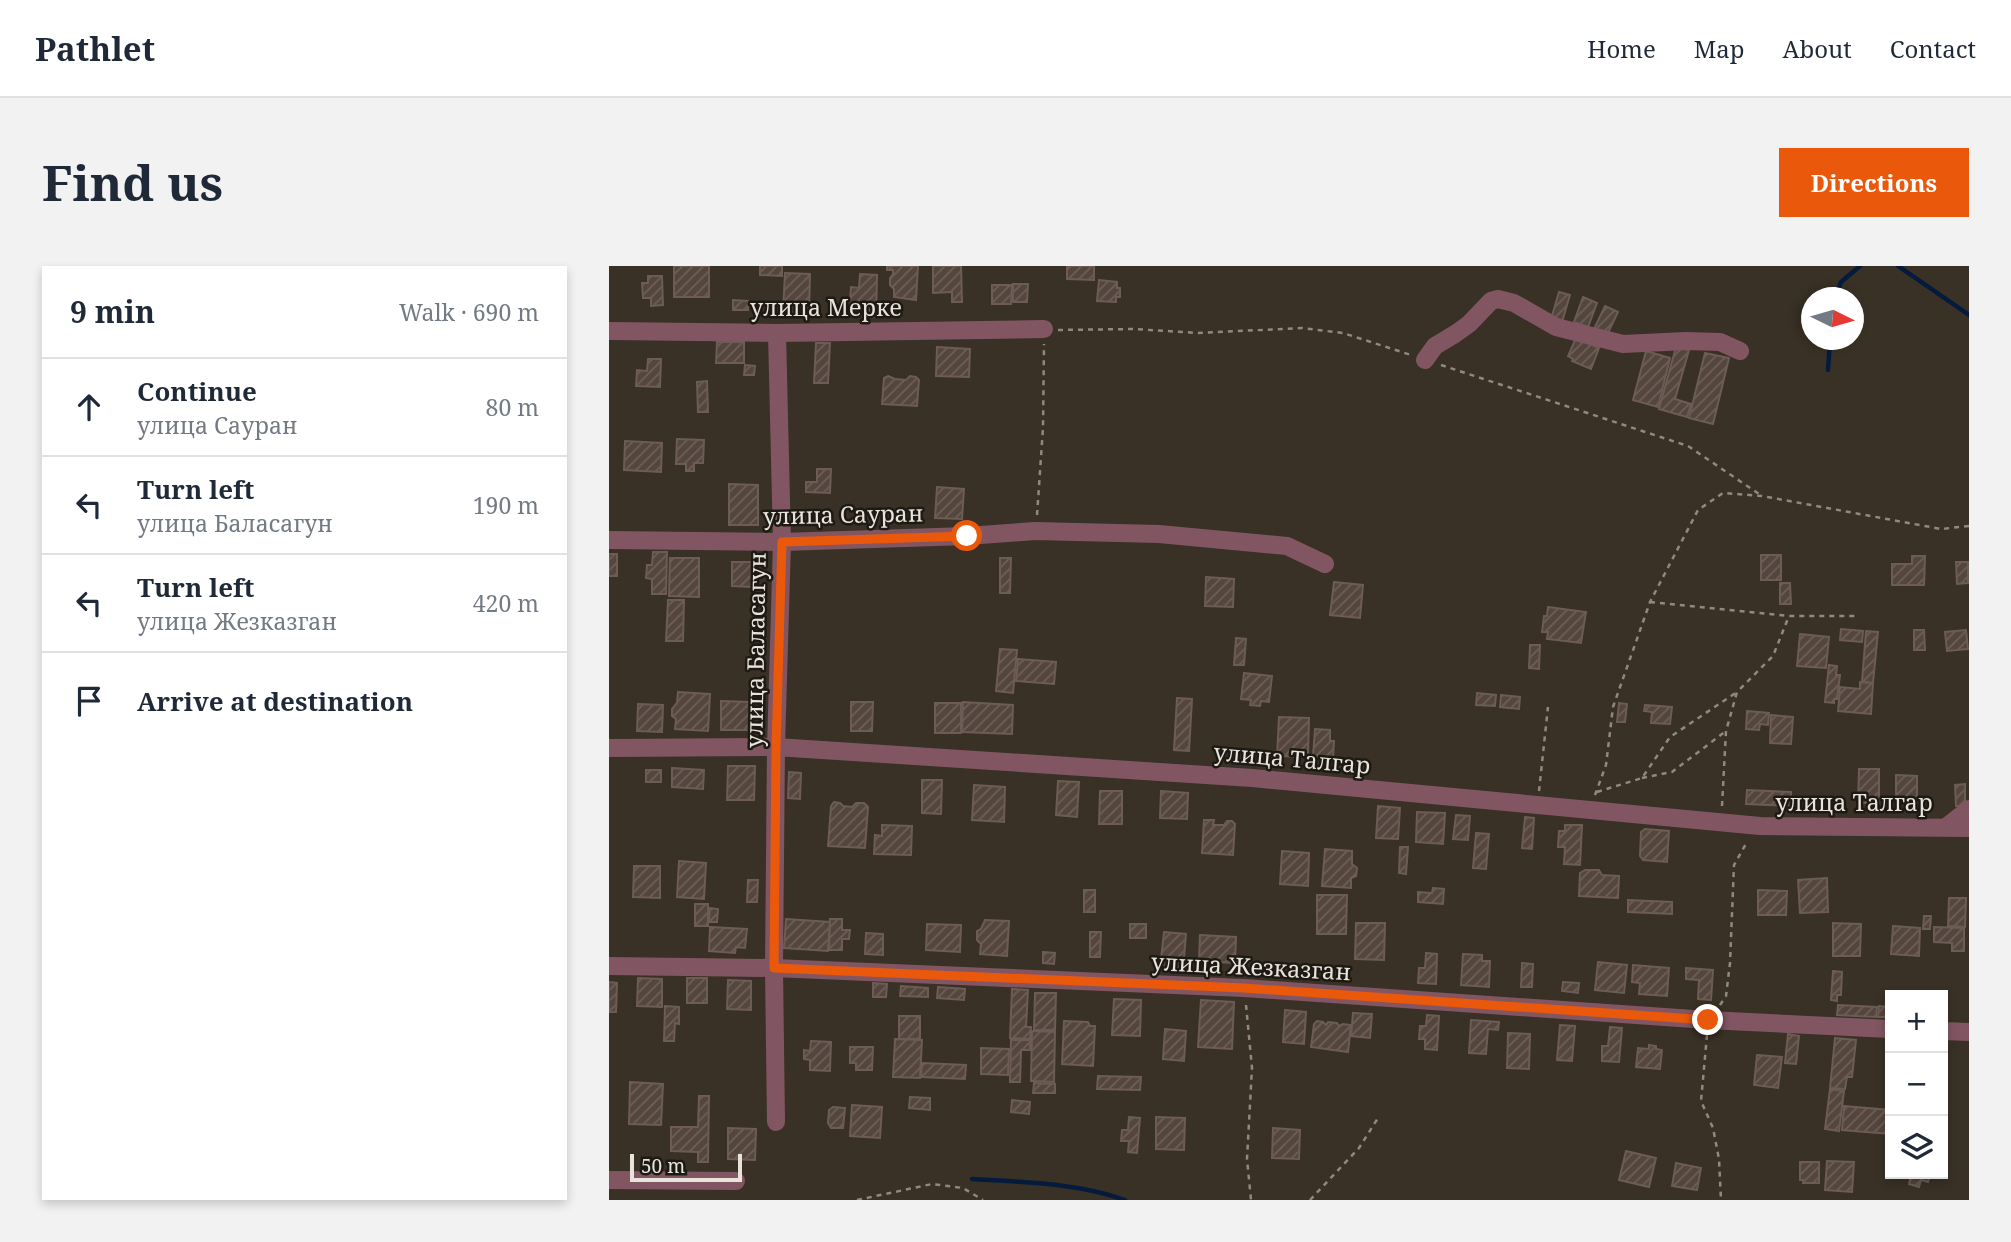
<!DOCTYPE html>
<meta charset="utf-8">
<style>
:root{--surface:#fff;--page:#f2f2f3;--text:#1f2937;--muted:#747a83;--line:#e0e1e3;--accent:#ea580c}
body{margin:0;font-family:"Noto Serif",serif;background:var(--page);color:var(--text)}
.controls{position:absolute;right:21px;bottom:21px;display:grid;overflow:hidden;border-radius:0px;box-shadow:0 4px 10px #0003}
.controls button{width:63px;height:63px;display:grid;place-items:center;padding:0;border:0;border-bottom:2px solid var(--line);background:var(--surface);color:var(--text);font:35px sans-serif}
.compass{position:absolute;left:1192px;top:21px;width:63px;height:63px;border-radius:50%;background:var(--surface);box-shadow:0 4px 10px #0003;rotate:95deg}
.scale{position:absolute;left:21px;bottom:18px;width:112px;box-sizing:border-box;padding-left:7px;border:4px solid #e8e3db;border-top:0;font-size:19px;line-height:24px;white-space:nowrap;color:#e8e3db;-webkit-text-stroke:5px #1d1a14;paint-order:stroke}
.stop{position:absolute;width:21px;height:21px;margin:-16px;border:5px solid #ea580c;border-radius:50%;background:#fff}
.stop.end{background:#ea580c;border-color:#fff;box-shadow:0 2px 7px #0008}
.list{margin:0;padding:0;list-style:none}
h2{display:flex;justify-content:space-between;align-items:center;height:91px;margin:0;padding:0 28px;font-size:30px}
h2 small{font-size:23px;font-weight:400;color:var(--muted)}
.list li{display:grid;grid-template-columns:46px 1fr auto;gap:21px;align-items:center;box-sizing:border-box;height:98px;padding:0 28px;border-top:2px solid var(--line)}
.list b{display:block;font-size:26px;white-space:nowrap}
.list p{margin:0;font-size:23px;white-space:nowrap;color:var(--muted)}
.list em{font-size:23px;font-style:normal;color:var(--muted)}
.icon{flex:none;width:38px;height:38px;fill:none;stroke:currentColor;stroke-width:2;stroke-linecap:round;stroke-linejoin:round}
.map{position:relative;flex:none;width:1360px;height:934px;overflow:hidden;border-radius:0px}
header{display:flex;align-items:center;gap:42px;box-sizing:border-box;height:98px;padding:0 35px;background:var(--surface);border-bottom:2px solid var(--line)}
header strong{font-size:33px}
nav{display:flex;gap:38px;margin-inline-start:auto;font-size:24px}
.intro{display:flex;align-items:center;justify-content:space-between;box-sizing:border-box;height:168px;padding:0 42px}
h1{margin:0;font-size:49px}
.button{padding:18px 32px;border-radius:0px;background:var(--accent);color:#fff;font-size:24px;font-weight:700}
main{display:flex;gap:42px;padding:0 42px}
aside{flex:1;background:var(--surface);border-radius:0px;box-shadow:0 4px 10px #0003}
.map>svg:first-child{display:block}
.lines{fill:none;stroke-linecap:round;stroke-linejoin:round}
.stream{stroke:#051b3d;stroke-width:4.5}
.building{fill:url(#building-hatch);stroke:#6c5c55;stroke-width:2}
.path{stroke:#90897f;stroke-width:2.5;stroke-dasharray:5 5;stroke-linecap:butt}
.minor{stroke:#815662;stroke-width:18}
.route{stroke:#ea580c;stroke-width:9}
.labels{text-anchor:middle;dominant-baseline:central;stroke-width:5;stroke-linejoin:round;paint-order:stroke}
.street-label{font-size:23px;fill:#e8e3db;stroke:#1d1a14}
</style>
<header>
<strong>Pathlet</strong>
<nav><a>Home</a><a>Map</a><a>About</a><a>Contact</a></nav>
</header>
<div class="intro"><h1>Find us</h1><a class="button">Directions</a></div>
<main>
<aside>
<h2>9 min<small>Walk · 690 m</small></h2>
<ul class="list">
<li><svg class="icon" aria-label="ahead" viewBox="0 0 24 24"><path d="M12 20V5M6 11l6-6 6 6"/></svg><div><b>Continue</b><p>улица Сауран</p></div><em>80 m</em></li>
<li><svg class="icon" aria-label="left" viewBox="0 0 24 24"><path d="M17 20v-9H6M10 6l-5 5 5 5"/></svg><div><b>Turn left</b><p>улица Баласагун</p></div><em>190 m</em></li>
<li><svg class="icon" aria-label="left" viewBox="0 0 24 24"><path d="M17 20v-9H6M10 6l-5 5 5 5"/></svg><div><b>Turn left</b><p>улица Жезказган</p></div><em>420 m</em></li>
<li><svg class="icon" aria-label="arrive" viewBox="0 0 24 24"><path d="M6 21V4h12l-3 4 3 4H6"/></svg><div><b>Arrive at destination</b></div></li>
</ul>
</aside>
<div class="map">
<svg width="1360" height="934" viewBox="0 0 1360 934">
<defs>
<pattern id="building-hatch" width="6" height="6" patternUnits="userSpaceOnUse" patternTransform="scale(1.75)"><rect width="6" height="6" fill="#54453d"/><path d="M-1 1l2-2M0 6l6-6M5 7l2-2" fill="none" stroke="#6d6058"/></pattern>
</defs>
<rect width="100%" height="100%" fill="#393125"/>
<g class="lines">
<g class="stream">
<polyline points="1289,0 1360,49"/>
<polyline points="1226,32 1232,16 1251,0"/>
<polyline points="1219,104 1221,74"/>
<path d="M 363,913 C 414,916 468,917 516,934"/>
</g>
</g>
<g class="building">
<rect x="65" y="0" width="35" height="31"/>
<polygon points="151,0 173,0 173,10 151,9"/>
<polygon points="278,0 309,0 307,34 285,31 285,23 281,19 281,12 284,8 284,4 278,4"/>
<polygon points="324,0 352,0 353,36 343,36 343,26 324,27"/>
<polygon points="458,0 485,0 485,14 458,13"/>
<polygon points="176,7 201,8 200,47 174,46"/>
<polygon points="251,8 268,9 267,51 240,49 242,21 250,22"/>
<polygon points="39,10 53,10 54,39 42,40 42,32 34,32 33,17 39,17"/>
<polygon points="490,14 508,16 508,22 511,22 511,31 507,31 507,36 488,35"/>
<polygon points="404,18 419,18 418,36 404,36"/>
<polygon points="383,19 403,19 402,38 383,38"/>
<polygon points="950,26 961,29 953,56 942,53"/>
<polygon points="974,31 988,37 979,61 965,56"/>
<polygon points="124,34 139,35 139,44 124,44"/>
<polygon points="996,40 1009,46 998,69 985,63"/>
<polygon points="967,72 990,82 982,103 963,95 964,93 959,90"/>
<polygon points="108,76 135,76 135,97 107,97"/>
<polygon points="207,77 221,77 219,117 205,117"/>
<polygon points="328,81 361,83 360,111 327,110"/>
<polygon points="1067,81 1080,84 1066,133 1082,138 1078,151 1050,143"/>
<polygon points="1037,85 1061,92 1049,141 1024,134"/>
<polygon points="1096,87 1120,92 1104,158 1080,152"/>
<polygon points="39,93 52,93 51,121 27,120 28,104 38,105"/>
<polygon points="136,99 146,100 145,109 135,109"/>
<polygon points="279,110 286,113 297,114 301,110 307,111 310,114 308,140 273,138 275,112"/>
<polygon points="98,115 99,146 89,146 88,116"/>
<polygon points="68,173 95,174 94,197 85,197 85,205 77,205 77,198 67,198"/>
<polygon points="16,175 53,177 52,206 15,204"/>
<polygon points="208,203 222,203 221,227 197,226 197,216 208,216"/>
<polygon points="120,218 149,219 149,259 120,259"/>
<polygon points="328,221 355,223 353,253 326,252"/>
<polygon points="44,286 58,286 57,328 43,328 43,313 37,312 38,299 43,299"/>
<rect x="0" y="288" width="8" height="22"/>
<rect x="1152" y="289" width="20" height="25"/>
<polygon points="1303,290 1316,290 1315,319 1283,319 1283,298 1303,298"/>
<polygon points="61,292 90,292 90,331 60,330"/>
<polygon points="391,292 402,292 401,327 391,327"/>
<polygon points="123,296 143,296 142,321 123,320"/>
<polygon points="1347,296 1359,296 1359,317 1348,318"/>
<polygon points="597,311 625,313 624,341 596,340"/>
<polygon points="725,316 754,319 751,352 721,349"/>
<polygon points="1171,317 1181,317 1182,338 1171,338"/>
<polygon points="59,334 75,334 74,375 57,375"/>
<polygon points="939,341 977,346 972,377 938,373 939,366 933,366 935,350 938,350"/>
<polygon points="1232,363 1254,365 1253,376 1231,374"/>
<polygon points="1305,364 1315,364 1316,384 1305,384"/>
<polygon points="1357,364 1359,383 1338,385 1336,366"/>
<polygon points="1257,365 1269,366 1264,417 1253,416"/>
<polygon points="1191,368 1220,371 1217,402 1188,400"/>
<polygon points="627,372 637,373 635,399 625,399"/>
<polygon points="921,379 931,379 930,403 920,402"/>
<polygon points="391,383 408,384 404,427 387,425"/>
<polygon points="409,393 447,396 445,418 407,415"/>
<polygon points="1220,399 1228,400 1227,409 1231,409 1228,433 1225,433 1225,437 1216,436"/>
<polygon points="635,407 663,410 660,436 652,435 651,440 641,439 642,434 632,433"/>
<polygon points="1251,416 1264,417 1262,448 1229,445 1231,421 1251,423"/>
<polygon points="69,426 101,428 99,465 66,463 67,453 63,450 63,443 68,437"/>
<polygon points="868,427 887,429 886,440 867,439"/>
<polygon points="892,429 911,431 910,443 891,441"/>
<polygon points="568,432 583,433 580,485 565,484"/>
<polygon points="112,435 141,436 140,464 112,464"/>
<polygon points="242,436 264,436 263,465 242,465"/>
<polygon points="354,436 404,439 403,468 353,466"/>
<rect x="326" y="437" width="26" height="30"/>
<polygon points="1010,437 1018,438 1016,456 1008,456"/>
<polygon points="29,438 54,439 53,466 28,465"/>
<polygon points="1036,439 1063,441 1061,458 1042,457 1043,446 1035,445"/>
<polygon points="1138,445 1160,447 1159,459 1151,458 1150,464 1137,463"/>
<polygon points="1162,449 1184,451 1182,478 1161,477"/>
<polygon points="670,451 700,452 699,491 668,490"/>
<polygon points="706,463 721,464 721,475 725,475 724,492 704,490"/>
<polygon points="119,500 146,500 145,534 118,534"/>
<polygon points="63,502 95,504 94,523 63,521"/>
<polygon points="1250,503 1270,503 1270,537 1249,537"/>
<rect x="37" y="504" width="15" height="12"/>
<polygon points="180,506 192,507 191,533 179,532"/>
<polygon points="1287,509 1308,510 1308,537 1287,537"/>
<polygon points="313,514 333,514 332,548 313,547"/>
<polygon points="449,515 470,516 468,551 447,549"/>
<polygon points="1356,518 1356,540 1347,540 1346,519"/>
<polygon points="365,519 396,521 395,556 363,554"/>
<polygon points="1138,524 1182,526 1182,540 1137,538"/>
<polygon points="491,525 513,525 513,558 490,558"/>
<polygon points="552,525 579,527 578,553 551,552"/>
<polygon points="225,536 231,537 234,540 243,541 247,537 255,537 259,541 256,582 219,580 222,540"/>
<polygon points="769,540 791,542 789,573 767,572"/>
<polygon points="808,546 836,547 834,578 807,576"/>
<polygon points="847,549 861,550 859,574 844,573"/>
<polygon points="916,551 925,552 923,583 913,582"/>
<polygon points="595,554 605,554 604,559 615,559 618,555 623,555 626,558 624,589 593,587"/>
<polygon points="273,559 303,560 302,589 265,588 266,569 273,570"/>
<polygon points="956,559 973,559 971,599 955,598 956,581 949,581 950,565 956,565"/>
<polygon points="1036,563 1060,565 1058,596 1034,594 1031,590 1032,566"/>
<polygon points="867,567 880,568 877,603 864,602"/>
<polygon points="791,581 799,581 797,608 790,607"/>
<polygon points="716,583 743,585 743,598 748,602 747,610 742,612 742,622 713,620"/>
<polygon points="673,585 700,587 699,620 671,618"/>
<polygon points="70,595 97,597 95,633 68,631"/>
<polygon points="25,600 51,600 51,632 24,631"/>
<polygon points="976,604 990,604 993,609 1010,610 1009,632 970,630 971,607"/>
<polygon points="1218,612 1219,646 1191,647 1189,614"/>
<polygon points="139,614 149,614 148,636 138,636"/>
<polygon points="824,622 835,623 834,638 809,636 809,626 823,627"/>
<rect x="475" y="624" width="11" height="22"/>
<polygon points="1149,624 1178,625 1177,649 1149,649"/>
<polygon points="708,629 738,629 737,668 708,668"/>
<polygon points="1340,632 1357,632 1356,661 1339,660"/>
<polygon points="1019,634 1063,636 1063,648 1019,646"/>
<rect x="86" y="638" width="13" height="22"/>
<polygon points="101,642 109,643 108,656 100,656"/>
<polygon points="1315,650 1322,650 1321,663 1314,663"/>
<polygon points="177,653 221,656 219,685 175,682"/>
<polygon points="221,653 233,653 233,664 241,664 240,673 233,673 233,684 220,684"/>
<polygon points="376,654 400,655 398,690 371,688 372,678 368,674 368,665 372,663"/>
<polygon points="747,657 776,657 775,694 746,693"/>
<polygon points="1224,657 1252,658 1251,690 1224,690"/>
<polygon points="318,658 352,659 351,686 317,684"/>
<rect x="521" y="658" width="16" height="14"/>
<polygon points="1284,660 1311,662 1310,690 1282,688"/>
<polygon points="101,661 138,663 136,682 127,681 126,687 100,685"/>
<polygon points="1325,661 1355,662 1355,685 1343,685 1343,677 1325,676"/>
<polygon points="481,666 492,666 491,691 481,691"/>
<polygon points="555,666 577,668 574,704 551,702"/>
<polygon points="257,667 274,668 274,689 256,688"/>
<polygon points="591,669 627,671 626,697 590,695"/>
<polygon points="434,686 446,687 445,698 434,697"/>
<polygon points="817,687 828,688 827,718 809,717 810,702 816,702"/>
<polygon points="854,688 873,689 873,695 881,695 880,721 852,719"/>
<polygon points="989,696 1018,699 1015,727 986,724"/>
<polygon points="913,697 924,698 923,721 912,721"/>
<polygon points="1024,699 1060,702 1058,730 1030,728 1031,717 1023,716"/>
<polygon points="1077,702 1104,704 1102,734 1089,733 1090,714 1077,713"/>
<polygon points="1224,705 1233,706 1232,729 1228,729 1228,735 1222,734"/>
<polygon points="29,712 53,713 53,741 28,740"/>
<rect x="78" y="712" width="20" height="25"/>
<polygon points="119,714 142,715 142,744 118,743"/>
<polygon points="0,716 8,717 7,746 0,746"/>
<polygon points="954,716 970,717 969,727 953,725"/>
<polygon points="264,717 278,718 277,731 264,731"/>
<polygon points="292,720 319,722 319,731 291,730"/>
<polygon points="329,721 356,723 355,734 328,732"/>
<polygon points="403,723 419,724 417,761 422,761 421,773 401,772"/>
<polygon points="426,727 447,727 446,764 425,764"/>
<polygon points="505,733 532,734 531,770 503,769"/>
<polygon points="592,734 625,736 623,783 589,781"/>
<polygon points="1229,739 1268,741 1267,751 1228,749"/>
<polygon points="56,740 70,741 70,758 66,757 65,775 55,775"/>
<polygon points="1270,740 1281,741 1281,751 1269,751"/>
<polygon points="676,744 697,746 695,778 674,776"/>
<polygon points="744,747 763,748 761,772 742,770"/>
<polygon points="818,749 830,750 828,784 816,783 816,773 810,773 811,760 817,760"/>
<rect x="290" y="750" width="21" height="23"/>
<polygon points="862,754 890,756 889,764 879,763 877,788 860,787"/>
<polygon points="455,755 479,756 481,760 486,760 484,800 453,798"/>
<polygon points="708,755 714,756 717,759 719,756 728,757 730,760 734,758 742,759 739,786 702,781 705,758"/>
<polygon points="951,759 966,760 963,795 948,794"/>
<polygon points="1001,761 1013,762 1010,796 993,795 993,780 999,780"/>
<polygon points="556,763 577,765 575,795 554,793"/>
<polygon points="423,765 446,766 445,816 422,815"/>
<polygon points="899,767 921,768 920,803 898,802"/>
<polygon points="1179,768 1190,770 1187,798 1176,797"/>
<polygon points="1226,772 1247,774 1243,811 1238,811 1236,823 1221,822"/>
<polygon points="286,773 313,774 311,812 284,811"/>
<polygon points="402,774 421,774 421,784 412,784 411,816 401,816"/>
<polygon points="202,775 222,776 221,805 201,804 201,794 195,793 195,784 201,785"/>
<polygon points="1040,779 1047,780 1047,783 1053,784 1051,803 1027,801 1029,782 1040,783"/>
<polygon points="241,781 264,781 263,804 247,804 247,797 241,797"/>
<polygon points="372,782 400,783 399,809 372,808"/>
<polygon points="1148,789 1173,791 1169,822 1145,819"/>
<polygon points="313,797 357,799 356,813 312,811"/>
<polygon points="489,810 532,811 531,824 488,823"/>
<polygon points="21,816 54,818 52,859 20,858"/>
<polygon points="425,817 446,818 446,827 424,827"/>
<polygon points="1221,823 1235,825 1230,865 1216,863"/>
<polygon points="90,830 100,830 99,896 89,896 89,886 62,885 62,861 89,861"/>
<polygon points="301,831 321,832 321,844 300,842"/>
<polygon points="403,834 421,836 420,848 402,846"/>
<polygon points="243,839 273,841 271,872 241,870"/>
<polygon points="1235,840 1281,844 1281,868 1233,864"/>
<polygon points="224,841 236,842 234,862 222,862 219,857 220,844"/>
<polygon points="520,851 531,852 528,887 519,886 520,875 512,875 513,864 519,864"/>
<polygon points="547,851 576,852 575,884 547,883"/>
<polygon points="119,862 147,863 146,894 119,893"/>
<polygon points="664,862 691,864 690,893 663,892"/>
<polygon points="1017,885 1047,892 1040,921 1010,914"/>
<polygon points="1218,895 1245,896 1243,926 1216,924"/>
<polygon points="1191,896 1210,896 1210,917 1194,917 1194,914 1191,914"/>
<polygon points="1067,897 1092,902 1088,924 1063,920"/>
<polygon points="1302,908 1321,908 1319,916 1312,914 1310,921 1300,918"/>
</g>
<g class="lines">
<g class="path">
<polyline points="449,64 525,63 589,67 693,62 734,67 802,89"/>
<polyline points="832,99 1079,180 1153,230"/>
<polyline points="428,249 434,162 435,78"/>
<polyline points="1041,336 1180,350 1246,350"/>
<polyline points="1033,512 1063,506 1117,465"/>
<polyline points="930,525 939,441"/>
<polyline points="988,526 1033,512 1061,471 1128,426"/>
<polyline points="986,529 997,499 1004,441 1041,336 1089,244 1114,227 1153,230 1332,263 1360,260"/>
<polyline points="1113,540 1117,465 1128,426 1164,390 1180,350"/>
<polyline points="637,739 643,802 638,893 642,934"/>
<polyline points="1111,739 1117,730 1121,697 1125,599 1138,576"/>
<polyline points="1098,769 1092,835 1104,862 1110,893 1112,934"/>
<polyline points="248,934 323,918 354,922 374,934"/>
<polyline points="701,934 750,882 769,852"/>
</g>
<g class="minor">
<polyline points="0,65 168,67 435,63"/>
<polyline points="816,94 826,80 846,68 860,58 882,35 889,33 905,37 947,61 1014,78 1077,75 1111,76 1131,85"/>
<polyline points="0,274 173,276 358,270 426,265 550,268 678,280 716,298"/>
<polyline points="0,482 167,481 643,512 1151,560 1360,562"/>
<polyline points="1337,561 1360,543"/>
<polyline points="0,700 165,702 635,722 1099,754 1281,763"/>
<polyline points="1334,765 1360,766"/>
<polyline points="167,856 165,702 167,481 173,276 168,67"/>
<polyline points="0,914 127,915"/>
</g>
</g>
<g class="lines">
<polyline class="route" points="358,270 173,276 167,481 165,702 635,722 1099,754"/>
</g>
<g class="labels">
<g class="street-label">
<text x="217" y="41">улица Мерке</text>
<text transform="translate(234 248) rotate(-1)">улица Сауран</text>
<text transform="translate(146 384) rotate(-89)">улица Баласагун</text>
<text transform="translate(683 492) rotate(5)">улица Талгар</text>
<text x="1245" y="536">улица Талгар</text>
<text transform="translate(642 700) rotate(3)">улица Жезказган</text>
</g>
</g>
</svg>
<div class="controls">
<button>+</button>
<button>−</button>
<button><svg class="icon" aria-label="layers" viewBox="0 0 24 24"><path d="M12 4l9 5-9 5-9-5zM3 14l9 5 9-5"/></svg></button>
</div>
<svg class="compass" viewBox="-18 -18 36 36"><path d="M0-13l5 13h-10z" fill="#e53935"/><path d="M0 13l5-13h-10z" fill="#747a83"/></svg>
<div class="scale">50 m</div>
<div class="stop" style="left:358px;top:270px"></div>
<div class="stop end" style="left:1099px;top:754px"></div>
</div>
</main>
